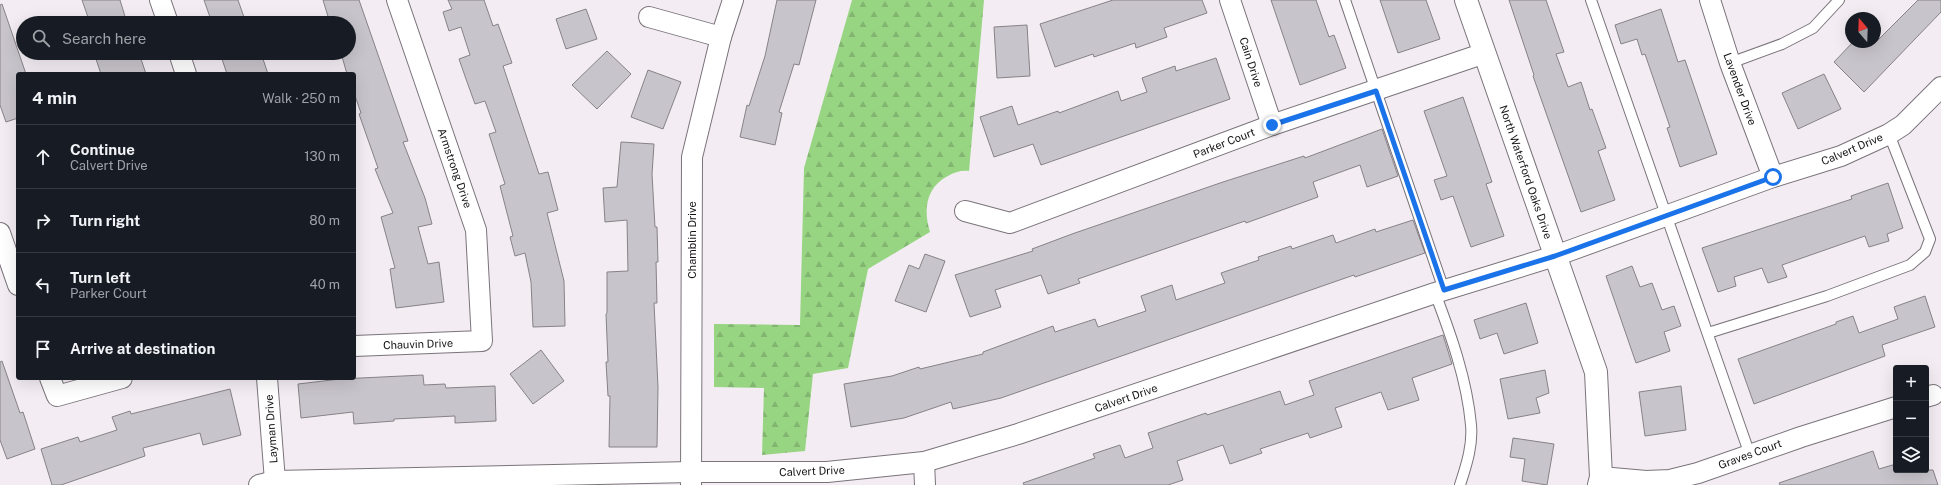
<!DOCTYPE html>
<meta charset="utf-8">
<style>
:root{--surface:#171b24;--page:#242831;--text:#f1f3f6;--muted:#9ea1a6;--line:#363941}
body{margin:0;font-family:"Public Sans",sans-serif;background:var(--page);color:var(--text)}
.controls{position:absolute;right:12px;bottom:12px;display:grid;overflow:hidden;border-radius:4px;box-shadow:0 4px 16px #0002}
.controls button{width:36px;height:36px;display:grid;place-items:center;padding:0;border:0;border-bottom:1px solid var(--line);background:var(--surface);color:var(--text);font:20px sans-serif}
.compass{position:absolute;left:1845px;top:12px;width:36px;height:36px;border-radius:50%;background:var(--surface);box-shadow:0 4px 16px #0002;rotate:341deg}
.stop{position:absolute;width:12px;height:12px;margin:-9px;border:3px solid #1a73e8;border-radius:50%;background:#fff}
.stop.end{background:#1a73e8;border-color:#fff;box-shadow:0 1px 4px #0008}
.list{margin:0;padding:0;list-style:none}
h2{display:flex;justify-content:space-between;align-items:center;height:52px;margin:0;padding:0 16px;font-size:17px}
h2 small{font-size:13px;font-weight:400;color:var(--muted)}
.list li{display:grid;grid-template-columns:26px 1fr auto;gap:12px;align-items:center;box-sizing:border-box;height:64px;padding:0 16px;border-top:1px solid var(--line)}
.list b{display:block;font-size:15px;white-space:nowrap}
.list p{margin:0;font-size:13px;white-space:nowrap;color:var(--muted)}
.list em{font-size:13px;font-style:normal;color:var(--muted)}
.icon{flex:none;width:22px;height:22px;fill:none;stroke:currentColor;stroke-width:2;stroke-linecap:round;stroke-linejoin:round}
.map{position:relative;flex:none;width:1941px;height:485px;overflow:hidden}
.search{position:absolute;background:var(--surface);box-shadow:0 4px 16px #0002;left:16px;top:16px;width:340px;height:44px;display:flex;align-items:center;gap:10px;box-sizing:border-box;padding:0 14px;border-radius:22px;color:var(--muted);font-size:15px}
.panel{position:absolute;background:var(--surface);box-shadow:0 4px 16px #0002;left:16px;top:72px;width:340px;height:308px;border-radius:4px}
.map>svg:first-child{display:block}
.forest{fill:url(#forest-firs)}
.building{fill:#c8c4cb;stroke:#868288}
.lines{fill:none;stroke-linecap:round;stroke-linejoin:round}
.lane-casing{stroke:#7a747a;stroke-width:12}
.street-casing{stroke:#7a747a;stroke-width:22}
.secondary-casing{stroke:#7a747a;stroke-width:24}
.lane{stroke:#fff;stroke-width:10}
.street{stroke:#fff;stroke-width:20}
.secondary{stroke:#fff;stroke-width:22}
.route{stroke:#1a73e8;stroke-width:5}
.labels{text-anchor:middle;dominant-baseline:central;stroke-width:3;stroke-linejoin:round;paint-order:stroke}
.street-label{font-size:11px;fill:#171417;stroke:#fff}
</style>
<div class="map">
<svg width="1941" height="485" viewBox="0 0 1941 485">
<defs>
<pattern id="forest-firs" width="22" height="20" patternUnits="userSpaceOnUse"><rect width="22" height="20" fill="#98d582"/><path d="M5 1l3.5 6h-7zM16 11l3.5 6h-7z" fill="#82b670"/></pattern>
</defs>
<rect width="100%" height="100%" fill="#f3edf3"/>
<path class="forest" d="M 852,0 L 984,0 L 969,171 C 962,170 954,172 948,176 C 926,187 923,210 930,232 L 868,269 L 848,368 L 813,374 L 805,451 L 762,455 L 764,388 L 714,387 L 714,324 L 800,325 L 804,168 Z"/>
<g class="building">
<polygon points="82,0 120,0 127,23 90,23"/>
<polygon points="204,0 238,0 246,23 212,23"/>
<polygon points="323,0 359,0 408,141 403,142 425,198 432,224 418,227 428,264 439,262 444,302 396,308 390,269 395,268 381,217 393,213 375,169 378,168 359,114 361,113 354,93 354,74 347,74 341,53 349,53 349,23 330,23"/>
<polygon points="448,0 484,0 493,26 498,24 512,63 503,66 539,174 548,172 558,210 547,213 564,281 565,326 533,327 531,282 525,253 515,256 510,237 513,236 500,186 505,184 489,134 496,132 485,101 475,104 466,79 459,59 470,55 461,27 449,31 443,12 452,9"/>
<polygon points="777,0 816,0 799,65 794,64 779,112 782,113 775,145 740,137 747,105 749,106 765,56"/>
<polygon points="1113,0 1202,0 1207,13 1164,28 1167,37 1136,48 1135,43 1094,57 1093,54 1055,67 1040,24"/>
<polygon points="1271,0 1316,0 1329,37 1334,35 1346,68 1300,85"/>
<polygon points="1380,0 1426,0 1440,39 1398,53"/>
<polygon points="1509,0 1546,0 1564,52 1556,54 1568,87 1581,82 1590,110 1592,109 1606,148 1598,151 1615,200 1581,212 1533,76 1534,75"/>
<polygon points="1918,0 1941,0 1941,12 1864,92 1834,62 1853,42 1876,42"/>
<polygon points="2,4 26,74 18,74 18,118 6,122 0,105 0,5"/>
<polygon points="586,9 597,39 566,49 556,19"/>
<polygon points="1661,9 1678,62 1685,60 1717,154 1680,167 1667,128 1670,127 1645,54 1642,55 1637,39 1621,44 1615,25"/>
<polygon points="1027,25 1030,76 997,78 994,27"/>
<polygon points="607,51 631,74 597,109 572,85"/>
<polygon points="94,53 139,53 146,74 101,74"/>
<polygon points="220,53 261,53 268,74 227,74"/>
<polygon points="1216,58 1230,99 1041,165 1033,144 994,157 980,117 1012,106 1018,125 1058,111 1059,113 1118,91 1121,101 1147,92 1142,78 1175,66 1176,71"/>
<polygon points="648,70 681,82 663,129 631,117"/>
<polygon points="1824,74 1841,109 1798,129 1782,93"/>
<polygon points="1463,97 1492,182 1486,184 1504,236 1471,247 1453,196 1441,200 1434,180 1447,176 1424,111"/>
<polygon points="1382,129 1398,176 1367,187 1360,165 1313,182 1318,197 1246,223 1245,221 1078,279 1080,283 1048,294 1041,275 995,290 1001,307 970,317 955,275 1033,251 1032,249 1072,234 1223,182 1304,156 1305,158"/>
<polygon points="621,142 654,144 652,174 655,227 657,227 658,262 656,262 657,303 654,303 658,387 657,447 609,447 610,396 608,396 606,362 608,362 606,314 607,313 607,272 628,271 627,220 605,222 603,188 617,187"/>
<polygon points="1888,183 1903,228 1887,234 1889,241 1869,247 1865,236 1782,265 1787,277 1768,283 1762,268 1734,277 1736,286 1718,292 1702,248 1852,199 1851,196"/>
<polygon points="1413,220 1425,253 1355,277 1354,275 1001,398 953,409 951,402 904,418 851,427 844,384 892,376 919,367 920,369 983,354 983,352 1053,326 1055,332 1095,319 1098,327 1146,311 1141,296 1172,285 1176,300 1225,283 1221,273 1259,260 1258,257 1291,246 1292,249 1333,235 1336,243 1375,229 1376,232"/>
<polygon points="925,254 945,261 926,312 895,301 909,265 919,269"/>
<polygon points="1632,266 1640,287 1652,283 1662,310 1674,306 1681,326 1664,332 1670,351 1636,363 1606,276"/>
<polygon points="1925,296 1935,327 1882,345 1885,356 1754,404 1738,359 1836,324 1836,322 1853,316 1859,333 1898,319 1894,307"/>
<polygon points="1526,303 1538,343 1504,354 1497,333 1480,339 1474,320"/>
<polygon points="1443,335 1452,364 1412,378 1419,400 1388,410 1381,392 1335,408 1342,427 1310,438 1308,433 1260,449 1262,453 1230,464 1223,445 1177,461 1183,480 1168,485 1024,485 1023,483 1095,458 1093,454 1120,445 1125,458 1153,448 1148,433 1206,413 1207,415 1280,391 1285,405 1314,395 1309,381"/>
<polygon points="541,350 564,381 533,404 510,374"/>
<polygon points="2,361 20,413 23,412 35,449 7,459 0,440 0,362"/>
<polygon points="1545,370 1549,393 1536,398 1540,413 1508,419 1500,379"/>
<polygon points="423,375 424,385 445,384 446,388 495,386 496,421 455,423 455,416 394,419 394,421 354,424 353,412 301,418 298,384 340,379"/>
<polygon points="1681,386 1686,430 1645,436 1639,392"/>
<polygon points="230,389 241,435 203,445 200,433 143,448 145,456 61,485 52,485 41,449 78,437 80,442 117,430 112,417 130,411 131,414"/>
<polygon points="1513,438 1554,444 1547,485 1522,481 1525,459 1510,457"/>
<polygon points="1873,451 1879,469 1896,464 1896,470 1933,470 1938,485 1780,485 1779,483"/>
</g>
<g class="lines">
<g class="lane-casing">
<g id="lane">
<polyline points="1345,0 1444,290"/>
<polyline points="1591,0 1750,455"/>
<polyline points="1730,63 1782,44 1813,28 1839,0"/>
<path d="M 1435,293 C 1451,335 1467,380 1471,425 C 1473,446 1466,466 1460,485"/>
<polyline points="1708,333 1827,296 1910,265 1925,252 1930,239 1889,134"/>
</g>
</g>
<g class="street-casing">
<g id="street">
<polyline points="160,0 168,23"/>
<polyline points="1230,0 1272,125"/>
<polyline points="1710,0 1730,63 1773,177"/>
<polyline points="649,17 721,37"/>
<polyline points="179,53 186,74"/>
<polyline points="965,211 1010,223 1272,125 1485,53"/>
<polyline points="0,233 18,285"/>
<polyline points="354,346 482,341 476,230 397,0"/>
<polyline points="50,378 57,396 122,378"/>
<polyline points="267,378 275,481"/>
<polyline points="1926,397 1933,395"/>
<polyline points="924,462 925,485"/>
<polyline points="1601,477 1646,481 1670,480 1698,473 1801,437 1896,407"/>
<polyline points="259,485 275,481 691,472 827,472 924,462 1018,434 1435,293 1555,256 1773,177 1841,156 1889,134 1903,125 1941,87"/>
<polyline points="691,485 692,157 721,37 733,0"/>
</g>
</g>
<g class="secondary-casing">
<polyline id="secondary" points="1466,0 1596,372 1601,477 1599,485"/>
</g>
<use href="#lane" class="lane"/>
<use href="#street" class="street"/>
<use href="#secondary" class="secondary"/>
</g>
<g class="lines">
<polyline class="route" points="1272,125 1376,91 1444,290 1555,256 1773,177"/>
</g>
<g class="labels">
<g class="street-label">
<text transform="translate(1251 62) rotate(72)">Cain Drive</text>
<text transform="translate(1740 89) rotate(70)">Lavender Drive</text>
<text transform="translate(1224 143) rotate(-21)">Parker Court</text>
<text transform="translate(1852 149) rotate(-23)">Calvert Drive</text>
<text transform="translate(455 168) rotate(71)">Armstrong Drive</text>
<text transform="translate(1526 172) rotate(71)">North Waterford Oaks Drive</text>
<text transform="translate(692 240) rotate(-90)">Chamblin Drive</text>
<text transform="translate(418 344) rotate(-2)">Chauvin Drive</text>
<text transform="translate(1126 398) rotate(-19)">Calvert Drive</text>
<text transform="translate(271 429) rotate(-94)">Layman Drive</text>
<text transform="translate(1750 454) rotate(-20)">Graves Court</text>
<text transform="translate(812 471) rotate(-2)">Calvert Drive</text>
</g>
</g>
</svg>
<div class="controls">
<button>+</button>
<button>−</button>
<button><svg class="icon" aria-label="layers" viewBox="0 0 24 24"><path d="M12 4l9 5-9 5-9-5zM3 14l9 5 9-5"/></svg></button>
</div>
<svg class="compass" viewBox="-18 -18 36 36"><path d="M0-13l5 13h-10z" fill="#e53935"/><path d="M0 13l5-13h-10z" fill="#9ea1a6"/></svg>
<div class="stop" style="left:1773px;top:177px"></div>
<div class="stop end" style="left:1272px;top:125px"></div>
<div class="search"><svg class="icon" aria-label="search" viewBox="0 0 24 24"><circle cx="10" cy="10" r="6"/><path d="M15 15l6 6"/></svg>Search here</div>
<section class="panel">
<h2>4 min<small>Walk · 250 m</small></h2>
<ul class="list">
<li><svg class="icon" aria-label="ahead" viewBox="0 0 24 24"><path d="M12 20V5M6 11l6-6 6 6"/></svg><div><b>Continue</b><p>Calvert Drive</p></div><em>130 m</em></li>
<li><svg class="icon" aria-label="right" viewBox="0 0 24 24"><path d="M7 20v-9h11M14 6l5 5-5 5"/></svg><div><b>Turn right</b></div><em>80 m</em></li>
<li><svg class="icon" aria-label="left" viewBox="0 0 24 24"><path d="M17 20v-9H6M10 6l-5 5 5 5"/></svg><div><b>Turn left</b><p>Parker Court</p></div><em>40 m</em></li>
<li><svg class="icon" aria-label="arrive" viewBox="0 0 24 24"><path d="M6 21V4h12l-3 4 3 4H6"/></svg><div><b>Arrive at destination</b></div></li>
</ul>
</section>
</div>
